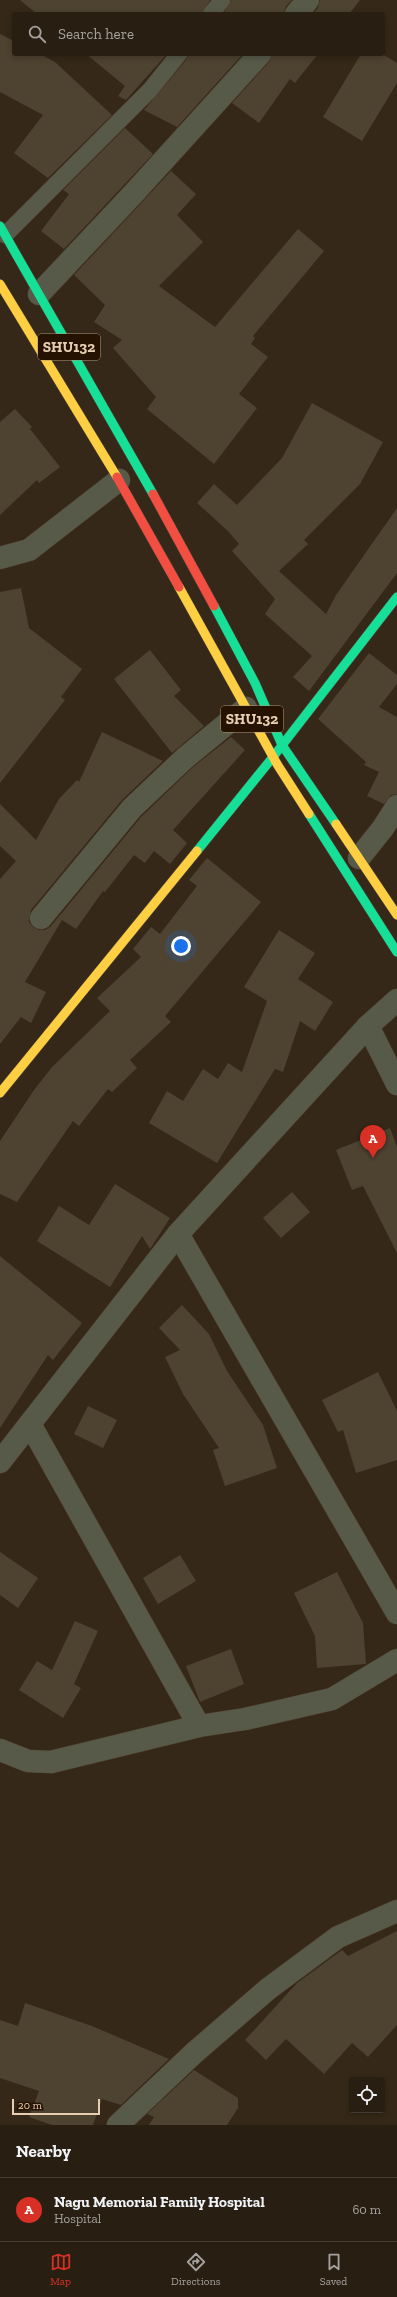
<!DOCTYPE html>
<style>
:root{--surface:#281e12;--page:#30271b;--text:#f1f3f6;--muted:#a5a29f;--line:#443c32;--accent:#d93025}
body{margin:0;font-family:"Zilla Slab",serif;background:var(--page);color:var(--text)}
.controls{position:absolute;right:12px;bottom:12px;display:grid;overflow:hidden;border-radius:4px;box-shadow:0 2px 6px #0003}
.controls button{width:36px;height:36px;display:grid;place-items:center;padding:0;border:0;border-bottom:1px solid var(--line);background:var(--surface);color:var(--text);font:20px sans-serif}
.scale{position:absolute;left:12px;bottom:10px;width:88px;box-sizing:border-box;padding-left:4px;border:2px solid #e7cdb2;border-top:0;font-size:11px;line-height:14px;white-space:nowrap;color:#e7cdb2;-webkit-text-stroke:3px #251200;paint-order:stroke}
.you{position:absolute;left:181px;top:946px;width:14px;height:14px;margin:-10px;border:3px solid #fff;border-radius:50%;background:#1a73e8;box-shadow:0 0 0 6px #1a73e833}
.badge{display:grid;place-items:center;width:26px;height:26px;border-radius:50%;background:var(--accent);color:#fff;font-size:13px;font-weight:700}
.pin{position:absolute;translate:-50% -33px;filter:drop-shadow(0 1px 2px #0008)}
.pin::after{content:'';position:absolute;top:21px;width:14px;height:12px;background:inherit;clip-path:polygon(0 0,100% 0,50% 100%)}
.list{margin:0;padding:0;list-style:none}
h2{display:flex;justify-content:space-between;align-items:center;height:52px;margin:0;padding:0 16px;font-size:17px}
h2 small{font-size:13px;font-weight:400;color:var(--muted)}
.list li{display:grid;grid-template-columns:26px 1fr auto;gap:12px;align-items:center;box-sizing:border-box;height:64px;padding:0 16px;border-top:1px solid var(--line)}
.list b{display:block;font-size:15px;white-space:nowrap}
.list p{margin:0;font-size:13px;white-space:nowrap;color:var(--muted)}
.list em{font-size:13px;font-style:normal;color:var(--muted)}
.icon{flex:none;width:22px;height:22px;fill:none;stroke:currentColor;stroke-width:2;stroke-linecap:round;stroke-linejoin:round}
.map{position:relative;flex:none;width:397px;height:2125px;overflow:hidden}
.search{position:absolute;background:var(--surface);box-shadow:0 2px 6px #0003;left:12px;right:12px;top:12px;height:44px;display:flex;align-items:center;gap:10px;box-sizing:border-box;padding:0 14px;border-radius:4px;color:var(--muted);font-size:15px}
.sheet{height:116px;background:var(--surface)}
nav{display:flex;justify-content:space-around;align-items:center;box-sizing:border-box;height:56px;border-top:1px solid var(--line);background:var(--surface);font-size:11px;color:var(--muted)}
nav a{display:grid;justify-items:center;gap:2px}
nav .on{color:var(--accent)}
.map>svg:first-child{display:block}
.building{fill:#4e4230}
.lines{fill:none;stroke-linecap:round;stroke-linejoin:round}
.lane-casing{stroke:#534536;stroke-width:17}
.street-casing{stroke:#534536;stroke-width:23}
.fast-casing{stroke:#534536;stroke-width:10}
.slow-casing{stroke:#534536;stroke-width:10}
.jam-casing{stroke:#534536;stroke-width:10}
.lane{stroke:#575a48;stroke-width:16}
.street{stroke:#575a48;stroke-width:22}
.fast{stroke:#16e098;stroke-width:9}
.slow{stroke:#ffcf43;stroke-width:9}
.jam{stroke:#f24e42;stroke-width:9}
.labels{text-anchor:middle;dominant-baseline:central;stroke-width:3;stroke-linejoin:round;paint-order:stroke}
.shield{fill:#251200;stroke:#ad957d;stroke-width:1}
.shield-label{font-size:15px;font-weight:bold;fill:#e7cdb2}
</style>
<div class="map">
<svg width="397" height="2125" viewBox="0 0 397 2125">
<rect width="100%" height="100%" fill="#352818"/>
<g class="building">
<polygon points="20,0 210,0 202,14 37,14"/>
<polygon points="231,0 292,0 286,6 284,14 223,14"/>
<polygon points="320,0 360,0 349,14 312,14 318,8"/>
<polygon points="0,34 14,41 14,54 40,54 55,62 112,115 48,178 14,153 43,115 0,92"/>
<polygon points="86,54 167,54 126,100 118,96 125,86"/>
<polygon points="188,54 243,54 177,127 144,110 186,60"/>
<polygon points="272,54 318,54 295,83 290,79 259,123 232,103 269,62"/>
<polygon points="361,54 382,54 397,63 397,83 362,141 323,117"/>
<polygon points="125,128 153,154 64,249 41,231 69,194 63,190"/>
<polygon points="171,171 196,194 177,215 203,242 159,286 215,327 298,229 324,251 253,336 255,338 251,344 268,357 239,394 257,408 214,464 147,409 156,397 113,348 122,340 94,322 105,305 74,275"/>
<polygon points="312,403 383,442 360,484 304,540 308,544 279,571 326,614 336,595 397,508 397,573 309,691 293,677 312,656 265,614 275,599 232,551 239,544 228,531 197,503 214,484 237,505 282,458"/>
<polygon points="15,409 32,427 30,429 60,467 39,483 37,480 0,515 0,422"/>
<polygon points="21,588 29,628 82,669 61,697 65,700 0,783 0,592"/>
<polygon points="150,650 181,690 174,696 204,726 172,753 114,679"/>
<polygon points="369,653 397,675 397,684 379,707 397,717 397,794 391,795 384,804 367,796 379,772 364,765 366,762 318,719"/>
<polygon points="102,732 163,761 122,800 31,910 29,922 33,927 39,930 45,930 51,926 141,817 193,767 231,737 245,750 173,830 187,843 170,864 154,851 145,863 134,855 105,892 103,891 76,929 62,920 25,982 46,992 31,1023 21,1017 0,1044 0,879 16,861 0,846 0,804 36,840 59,799 77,780 79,782"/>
<polygon points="207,858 261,902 165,1016 171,1022 130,1060 137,1068 112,1092 108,1089 79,1126 73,1121 17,1202 0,1194 0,1141 34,1090 52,1067 110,1011 97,998 141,957 133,949 151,927 160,934 197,886 189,880"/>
<polygon points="279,930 315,953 298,979 333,1002 315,1031 300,1021 283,1072 275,1069 217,1163 149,1123 167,1091 183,1101 203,1069 218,1079 228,1063 242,1072 267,1001 244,987"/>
<polygon points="390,1128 397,1147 397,1253 363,1186 352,1190 336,1150"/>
<polygon points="115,1184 170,1218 150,1249 142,1236 110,1287 37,1241 59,1206 89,1225"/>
<polygon points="292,1192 310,1212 281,1238 263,1218"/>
<polygon points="0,1256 82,1323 53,1360 48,1355 0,1428"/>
<polygon points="182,1305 209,1334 227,1371 263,1425 277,1468 225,1486 213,1450 219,1448 183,1394 165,1357 180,1350 159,1328"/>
<polygon points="378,1372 397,1411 397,1460 356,1473 343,1430 338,1432 322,1400"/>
<polygon points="88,1406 117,1420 103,1448 74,1434"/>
<polygon points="0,1552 38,1578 18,1608 0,1595"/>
<polygon points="180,1555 196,1581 158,1604 143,1578"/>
<polygon points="337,1572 363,1623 366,1664 317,1668 315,1636 294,1593"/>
<polygon points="75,1621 98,1631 74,1684 81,1688 63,1718 19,1690 37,1661 52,1670"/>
<polygon points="231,1649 244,1684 200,1702 186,1666"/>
<polygon points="397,1931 397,2025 368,2057 352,2043 324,2074 286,2039 266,2060 245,2040 297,1983 342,1950 348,1956"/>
<polygon points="25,2003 92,2026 169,2059 121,2105 102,2099 93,2125 52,2125 29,2117 39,2091 0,2078 0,2020 18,2026"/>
<polygon points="194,2070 238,2098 238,2108 227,2125 149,2125 154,2117 147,2114"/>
</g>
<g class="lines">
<g class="lane-casing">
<g id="lane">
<polyline points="211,14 222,0"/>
<polyline points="5,235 150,90 179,54"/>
</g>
</g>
<g class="street-casing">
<g id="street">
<polyline points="296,14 308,0"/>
<polyline points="39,294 134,193 260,54"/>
<polyline points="0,558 29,550 119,480"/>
<polyline points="359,858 383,828 397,806"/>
<polyline points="41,918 132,808 185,758 246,708"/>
<polyline points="368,1026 397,1084"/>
<polyline points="178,1234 397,1613"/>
<polyline points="30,1424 199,1726"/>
<polyline points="0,1462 178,1234 368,1026 397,1000"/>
<polyline points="0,1750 28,1761 51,1762 199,1726 245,1719 332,1699 397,1660"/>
<polyline points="118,2125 194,2053 268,1989 338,1937 397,1911"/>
</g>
</g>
<g class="fast-casing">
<g id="fast">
<polyline points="0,226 153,494"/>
<polyline points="214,606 255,683 282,745 336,824"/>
<polyline points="309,814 397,952"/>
<polyline points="197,851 273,757 397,597"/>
</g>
</g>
<g class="slow-casing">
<g id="slow">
<polyline points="0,284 117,477"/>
<polyline points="179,587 277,764 309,814"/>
<polyline points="336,824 397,915"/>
<polyline points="0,1093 197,851"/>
</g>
</g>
<g class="jam-casing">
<g id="jam">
<polyline points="117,477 179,587"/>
<polyline points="153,494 214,606"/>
</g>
</g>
<use href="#lane" class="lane"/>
<use href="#street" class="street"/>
<use href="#fast" class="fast"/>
<use href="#slow" class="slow"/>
<use href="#jam" class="jam"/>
</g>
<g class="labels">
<g class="shield">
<rect x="38" y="334" width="62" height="26" rx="3"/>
<rect x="221" y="706" width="62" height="26" rx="3"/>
</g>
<g class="shield-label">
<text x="69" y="347">SHU132</text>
<text x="252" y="719">SHU132</text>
</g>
</g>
</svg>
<div class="controls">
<button><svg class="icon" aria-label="locate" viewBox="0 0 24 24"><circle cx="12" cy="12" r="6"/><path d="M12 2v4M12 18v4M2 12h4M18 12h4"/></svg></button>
</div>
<div class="scale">20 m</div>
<div class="you"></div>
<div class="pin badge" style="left:373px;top:1158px">A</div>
<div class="search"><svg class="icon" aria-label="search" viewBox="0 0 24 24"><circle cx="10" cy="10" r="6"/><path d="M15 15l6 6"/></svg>Search here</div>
</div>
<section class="sheet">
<h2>Nearby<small></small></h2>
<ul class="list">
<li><span class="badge">A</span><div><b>Nagu Memorial Family Hospital</b><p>Hospital</p></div><em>60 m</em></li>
</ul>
</section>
<nav>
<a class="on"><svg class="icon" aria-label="map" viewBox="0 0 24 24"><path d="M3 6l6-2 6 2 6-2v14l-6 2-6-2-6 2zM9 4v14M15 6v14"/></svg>Map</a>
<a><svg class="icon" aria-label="directions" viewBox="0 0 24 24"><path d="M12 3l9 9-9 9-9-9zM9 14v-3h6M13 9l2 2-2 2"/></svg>Directions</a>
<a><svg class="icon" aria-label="saved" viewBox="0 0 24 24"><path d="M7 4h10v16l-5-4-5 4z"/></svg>Saved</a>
</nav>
